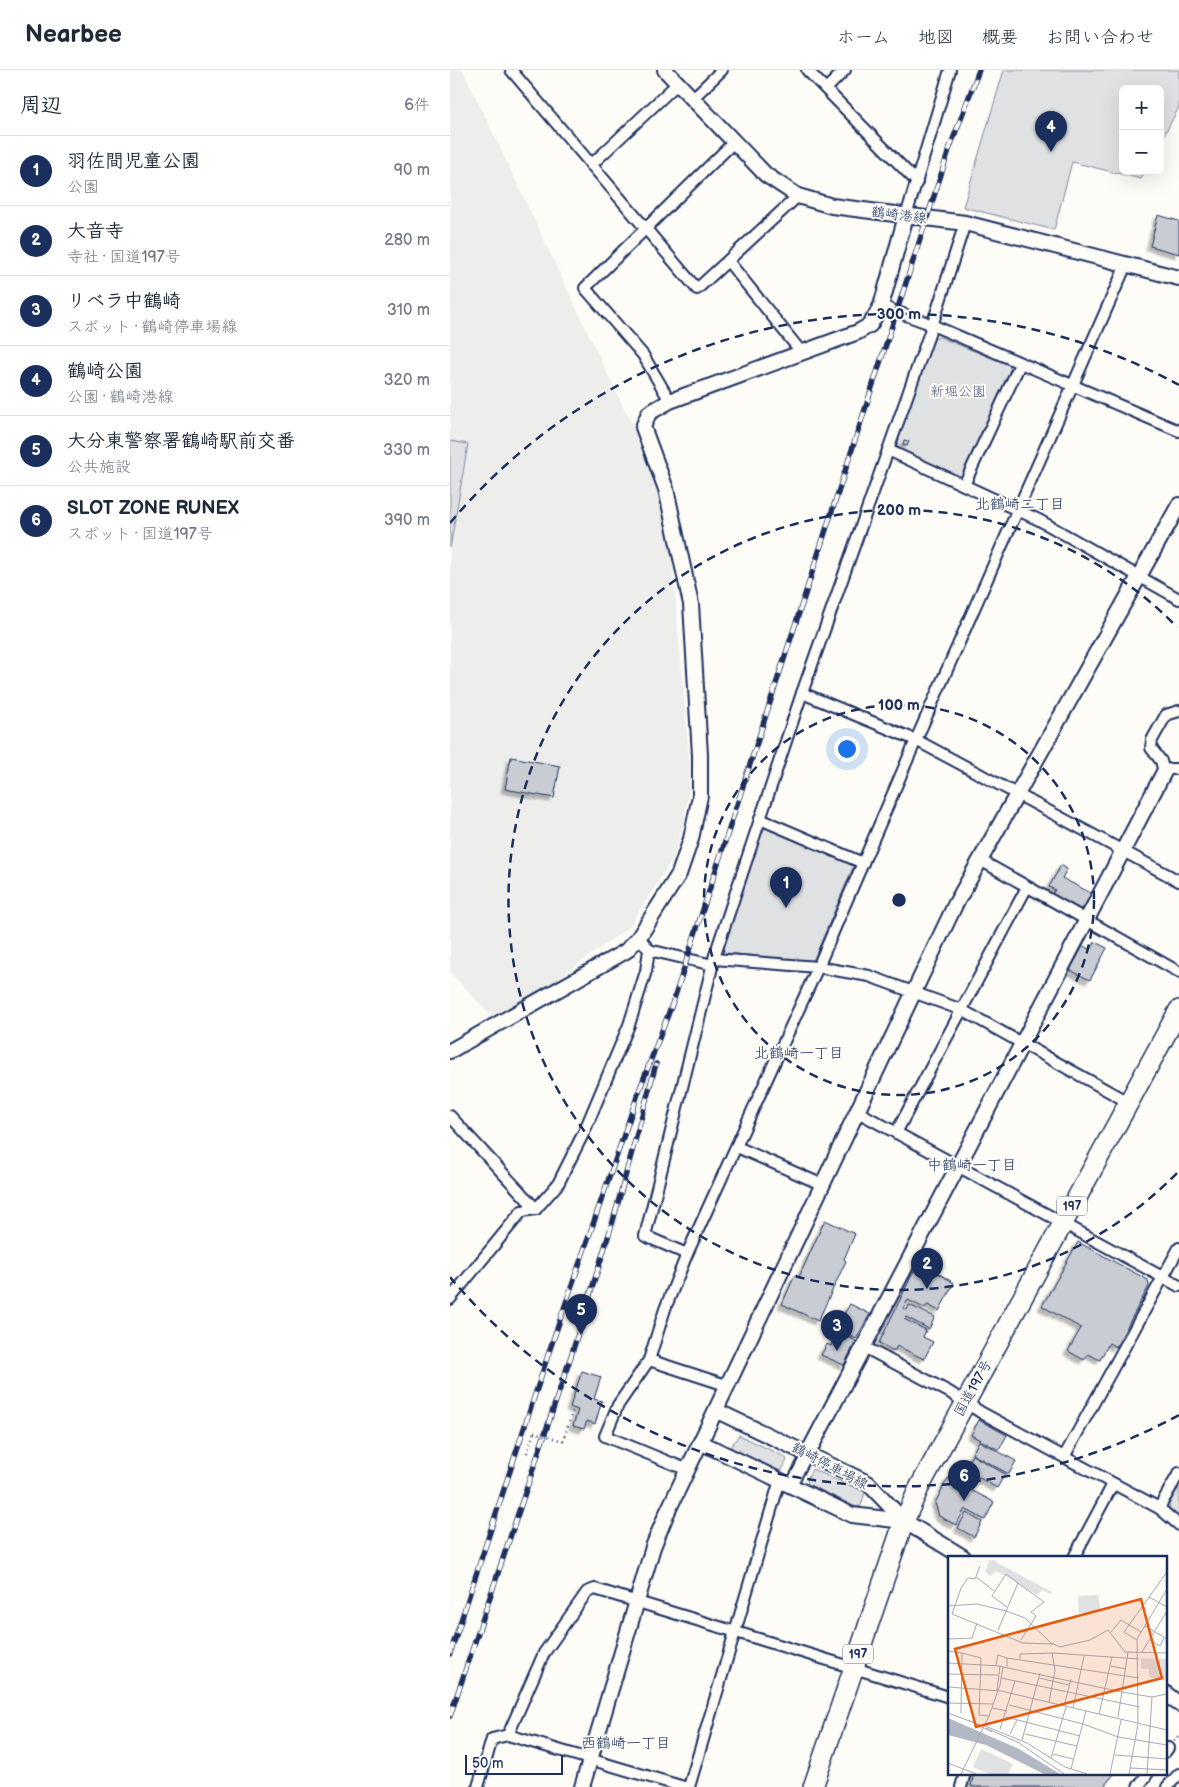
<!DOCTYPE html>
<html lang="ja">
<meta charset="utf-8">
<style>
:root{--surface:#fff;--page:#f6f6f7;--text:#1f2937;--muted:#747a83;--line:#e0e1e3;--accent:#1b2f5e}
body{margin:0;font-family:"Balsamiq Sans","Klee One",sans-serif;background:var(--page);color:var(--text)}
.controls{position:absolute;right:15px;top:15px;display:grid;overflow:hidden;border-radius:8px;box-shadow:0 5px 20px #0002}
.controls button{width:45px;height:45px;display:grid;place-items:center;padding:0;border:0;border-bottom:1px solid var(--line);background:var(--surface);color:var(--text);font:25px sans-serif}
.scale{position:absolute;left:15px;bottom:12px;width:98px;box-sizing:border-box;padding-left:5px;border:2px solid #1b2f5e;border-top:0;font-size:14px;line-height:18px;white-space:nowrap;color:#1b2f5e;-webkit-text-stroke:4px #fdfcf7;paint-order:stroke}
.you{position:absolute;left:396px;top:678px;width:18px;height:18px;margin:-12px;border:4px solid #fff;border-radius:50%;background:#1a73e8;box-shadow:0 0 0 8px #1a73e833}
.badge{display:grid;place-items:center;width:32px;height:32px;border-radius:50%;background:var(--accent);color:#fff;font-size:16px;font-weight:700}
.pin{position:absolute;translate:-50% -41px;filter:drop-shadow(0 1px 2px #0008)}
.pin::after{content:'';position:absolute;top:26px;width:18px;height:15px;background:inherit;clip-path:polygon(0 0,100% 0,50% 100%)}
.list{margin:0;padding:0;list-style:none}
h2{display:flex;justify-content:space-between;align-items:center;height:65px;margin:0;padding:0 20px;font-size:21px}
h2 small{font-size:16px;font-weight:400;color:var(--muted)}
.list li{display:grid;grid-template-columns:32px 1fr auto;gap:15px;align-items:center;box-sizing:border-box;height:70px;padding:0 20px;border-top:1px solid var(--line)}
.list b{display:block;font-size:19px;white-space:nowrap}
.list p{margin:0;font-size:16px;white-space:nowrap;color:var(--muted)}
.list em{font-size:16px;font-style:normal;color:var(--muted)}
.map{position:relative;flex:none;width:729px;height:1717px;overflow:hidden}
header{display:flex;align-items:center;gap:30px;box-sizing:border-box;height:70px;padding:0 25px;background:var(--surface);border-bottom:1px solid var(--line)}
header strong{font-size:24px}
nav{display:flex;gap:28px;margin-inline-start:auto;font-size:18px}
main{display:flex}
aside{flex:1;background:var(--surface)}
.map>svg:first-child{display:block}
.built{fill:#edeeec}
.green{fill:#e0e1e3;stroke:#7e88a0}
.building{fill:#c9ccd3;stroke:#1b2f5e;filter:url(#shadow)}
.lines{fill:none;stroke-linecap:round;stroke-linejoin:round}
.street-casing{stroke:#1b2f5e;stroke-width:14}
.secondary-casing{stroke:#1b2f5e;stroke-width:18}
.highway-casing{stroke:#1b2f5e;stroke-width:22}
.path{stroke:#1b2f5e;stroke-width:2.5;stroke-dasharray:1 4;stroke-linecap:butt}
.street{stroke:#fdfcf7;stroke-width:10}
.secondary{stroke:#fdfcf7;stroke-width:14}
.highway{stroke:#fdfcf7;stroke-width:19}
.rail-casing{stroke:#1b2f5e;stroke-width:5.5}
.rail{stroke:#fdfcf7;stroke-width:4;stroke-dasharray:11;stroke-linecap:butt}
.path-bridge{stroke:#1b2f5e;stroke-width:2.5;stroke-dasharray:1 4;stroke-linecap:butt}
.ring{fill:none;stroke:#1b2f5e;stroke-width:2.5;stroke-dasharray:9 6}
.labels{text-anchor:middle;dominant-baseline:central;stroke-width:4;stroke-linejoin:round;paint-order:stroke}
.shield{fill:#fdfcf7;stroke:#5f6c8c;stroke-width:1}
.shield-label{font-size:12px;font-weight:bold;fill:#1b2f5e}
.street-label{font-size:14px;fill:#1b2f5e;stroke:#fdfcf7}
.park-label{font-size:14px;fill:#4c5c7f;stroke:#fdfcf7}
.neighbourhood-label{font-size:15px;fill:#1b2f5e;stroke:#fdfcf7}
.inset-road{fill:none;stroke:#a3aaba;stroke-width:1}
.view{fill:#e8590c;fill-opacity:0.15;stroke:#e8590c;stroke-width:2.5}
.inset-edge{fill:none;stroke:#1b2f5e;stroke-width:2.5}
.centre{fill:#1b2f5e;stroke:#fdfcf7;stroke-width:2.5}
.ring-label{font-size:15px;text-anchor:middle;font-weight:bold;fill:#1b2f5e;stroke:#fdfcf7;stroke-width:4;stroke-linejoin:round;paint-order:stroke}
</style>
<header>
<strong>Nearbee</strong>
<nav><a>ホーム</a><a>地図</a><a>概要</a><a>お問い合わせ</a></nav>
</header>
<main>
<aside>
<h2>周辺<small>6件</small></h2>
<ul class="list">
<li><span class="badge">1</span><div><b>羽佐間児童公園</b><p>公園</p></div><em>90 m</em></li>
<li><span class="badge">2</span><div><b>大音寺</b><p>寺社 · 国道197号</p></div><em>280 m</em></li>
<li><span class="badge">3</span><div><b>リベラ中鶴崎</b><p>スポット · 鶴崎停車場線</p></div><em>310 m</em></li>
<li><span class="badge">4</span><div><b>鶴崎公園</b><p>公園 · 鶴崎港線</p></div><em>320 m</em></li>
<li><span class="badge">5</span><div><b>大分東警察署鶴崎駅前交番</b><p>公共施設</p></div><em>330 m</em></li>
<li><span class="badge">6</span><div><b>SLOT ZONE RUNEX</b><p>スポット · 国道197号</p></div><em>390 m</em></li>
</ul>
</aside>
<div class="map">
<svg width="729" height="1717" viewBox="0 0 729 1717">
<defs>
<filter id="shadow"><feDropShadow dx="-4" dy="4" stdDeviation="1" flood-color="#0004"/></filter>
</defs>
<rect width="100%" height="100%" fill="#fdfcf7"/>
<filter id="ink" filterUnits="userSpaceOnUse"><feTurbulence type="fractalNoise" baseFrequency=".02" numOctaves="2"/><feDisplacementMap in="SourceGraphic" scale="10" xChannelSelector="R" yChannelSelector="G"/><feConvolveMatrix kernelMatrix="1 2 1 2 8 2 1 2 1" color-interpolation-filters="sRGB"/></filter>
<g filter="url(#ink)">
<polygon class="built" points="0,0 13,0 168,326 216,419 240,696 239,721 234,752 224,787 179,857 48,953 0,902"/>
<g class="green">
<polygon points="554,0 729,0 729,37 710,73 710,19 673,19 673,101 695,101 691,109 622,92 604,160 513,137"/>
<polygon points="489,267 559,295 561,301 516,405 510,407 449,379 445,373 484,269"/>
<polygon points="0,371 18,374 0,478"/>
<polygon points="318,754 400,791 403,797 364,889 359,891 276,883 273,879 311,757"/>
<polygon points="289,1365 335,1387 337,1390 332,1400 329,1401 282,1380 281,1376"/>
<polygon points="362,1399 415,1422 411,1436 406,1437 358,1414 357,1409"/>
<polygon points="729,1417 729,1448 721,1442 719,1435"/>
</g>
<g class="building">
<polygon points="708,145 729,151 729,184 700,176"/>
<polygon points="454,370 459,371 457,376 453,375"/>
<polygon points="61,687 110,696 104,728 55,719"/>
<polygon points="611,795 617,799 612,808 641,823 634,838 628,839 602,824 605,820 599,817"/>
<polygon points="645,872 657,878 640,910 620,900 633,876 641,880"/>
<polygon points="375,1150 405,1164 394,1189 396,1191 368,1251 332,1234 345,1205 349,1207"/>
<polygon points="628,1172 698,1210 699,1216 666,1277 659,1273 650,1290 638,1284 634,1290 618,1281 631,1258 592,1236"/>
<polygon points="478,1191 491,1197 488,1203 504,1213 489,1241 478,1235 474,1238 458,1230 453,1238 457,1240 459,1235 485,1247 479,1259 456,1247 454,1249 476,1260 473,1267 483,1272 474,1289 447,1276 445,1280 442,1280 429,1273 462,1205 470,1193 475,1196"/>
<polygon points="400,1234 420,1244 406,1269 386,1258"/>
<polygon points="388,1262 406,1271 394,1295 371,1285 377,1274 381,1276"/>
<polygon points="132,1301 151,1307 144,1329 152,1331 145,1354 137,1351 134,1359 123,1356 128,1340 120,1337"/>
<polygon points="529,1350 557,1365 549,1380 521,1365"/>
<polygon points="529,1371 566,1391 559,1404 522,1384"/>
<polygon points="522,1385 555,1404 547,1418 514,1399"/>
<polygon points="498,1408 544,1432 535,1450 515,1439 506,1455 489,1446 485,1433"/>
<polygon points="516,1443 532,1452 524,1467 508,1458"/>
<polygon points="524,1703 665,1703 653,1717 525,1717 521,1716"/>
</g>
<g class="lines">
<g class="street-casing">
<g id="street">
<polyline points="61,0 247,219 348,126"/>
<polyline points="357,0 467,112"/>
<polyline points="376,19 395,0"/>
<polyline points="243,28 272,0"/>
<polyline points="141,95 228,13"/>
<polyline points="456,146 500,0"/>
<polyline points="278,191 352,283"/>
<polyline points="431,236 475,252 729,361"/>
<polyline points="220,331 193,285 135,218 284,72"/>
<polyline points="438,380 589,450 729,529"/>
<polyline points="514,415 570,294"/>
<polyline points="352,623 466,670 729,811"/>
<polyline points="729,641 716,645 702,670 701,678 711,691 714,702 720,699 729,699"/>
<polyline points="310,749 413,793"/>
<polyline points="530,790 729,902"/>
<polyline points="199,880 263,895"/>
<polyline points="264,889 368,897 419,906 512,940 678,1032"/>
<polyline points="408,1042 729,1216"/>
<polyline points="0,1046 86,1139"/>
<polyline points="446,1063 577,817"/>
<polyline points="287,1077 373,1115"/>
<polyline points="237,1184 195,1166 265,885 352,623 482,256 515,153"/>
<polyline points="0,1229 72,1141 86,1139 108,1114 134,1062 179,955 196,901 199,880 189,867"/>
<polyline points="414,1277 499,1322 532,1343 709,1438 729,1455"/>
<polyline points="199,1290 215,1239 237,1184 368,897 466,670 676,195"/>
<polyline points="614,1387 729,1178"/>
<polyline points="238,1400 155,1366 168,1335 199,1290 279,1316"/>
<polyline points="341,1415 358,1383"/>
<polyline points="709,1438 729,1403"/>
<polyline points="624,1487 663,1414"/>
<polyline points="58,1665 94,1583 137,1522 145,1519 499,1627"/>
<polyline points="715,1682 718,1678"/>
<polyline points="28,1717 42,1669 58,1665 234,1717"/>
<polyline points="239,1717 330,1410"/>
<polyline points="511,1717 515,1703"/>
<polyline points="688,1717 698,1703"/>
<polyline points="717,1717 729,1704"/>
</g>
</g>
<g class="secondary-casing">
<g id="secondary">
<polyline points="215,0 316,105 348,126 382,136 515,153 729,208"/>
<polyline points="0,981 176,881 189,867 229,804 241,769 250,726 250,685 241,534 216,419 193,357 199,343 220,331 408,262 420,255 431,236 456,146"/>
<polyline points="267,1341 418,1413 454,1451 513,1487"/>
<polyline points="252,1373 402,1445 454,1451"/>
<polyline points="358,1383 714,702"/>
<polyline points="715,1623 729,1634"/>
<polyline points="132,1717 203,1477 216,1445 505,835 729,435"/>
</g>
</g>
<g class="highway-casing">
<polyline id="highway" points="363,1717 454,1451 469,1418 729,940"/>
</g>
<g class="path">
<polyline points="113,1371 123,1340"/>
<polyline points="77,1383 84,1362"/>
<polyline points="724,1671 729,1665"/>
</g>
<use href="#street" class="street"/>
<use href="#secondary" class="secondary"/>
<use href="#highway" class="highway"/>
<g class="rail-casing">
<g id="rail">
<polyline points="0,1584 100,1279 189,1021 224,929 499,80 529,0"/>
<polyline points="0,1646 121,1286 163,1151 206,994"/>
</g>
</g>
<use href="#rail" class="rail"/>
<polyline class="path-bridge" points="84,1362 113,1371"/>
</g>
</g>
<g class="ring">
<circle cx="449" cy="830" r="195"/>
<path d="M727 1103A390 390 0 1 1 727 557"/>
<path d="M729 1345A586 586 0 0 1 0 1207M0 453A586 586 0 0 1 729 315"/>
</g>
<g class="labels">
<g class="shield">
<rect x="607" y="1126.5" width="30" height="19" rx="4"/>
<rect x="393" y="1574.5" width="30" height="19" rx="4"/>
</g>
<g class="shield-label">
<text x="622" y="1136">197</text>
<text x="408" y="1584">197</text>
</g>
<g class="street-label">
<text transform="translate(449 145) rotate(7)">鶴崎港線</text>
<text transform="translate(523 1318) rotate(-61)">国道197号</text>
<text transform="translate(380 1396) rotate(28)">鶴崎停車場線</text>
</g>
<g class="park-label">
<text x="508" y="321">新堀公園</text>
</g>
<g class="neighbourhood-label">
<text x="570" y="434">北鶴崎二丁目</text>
<text x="349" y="983">北鶴崎一丁目</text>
<text x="522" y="1095">中鶴崎一丁目</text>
<text x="176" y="1673">西鶴崎一丁目</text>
</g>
</g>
<g transform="translate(498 1486)">
<rect width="219" height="219" fill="#fdfcf7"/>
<path d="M 47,4 L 48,6 L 104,36 L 102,38 L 94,34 L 89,39 L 56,19 L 47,15 L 43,20 L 37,16 L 41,5 L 0,8 ZM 150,39 L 153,56 L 131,57 L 130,40 ZM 193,102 L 219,103 L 219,125 L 201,121 L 201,113 L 193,113 ZM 33,193 L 65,208 L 60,218 L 41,218 L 25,211 Z" fill="#e0e1e3"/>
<path d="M 0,162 L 71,193 L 112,218 L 96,218 L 38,189 L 0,179 Z" fill="#b3b8c5"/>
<path class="inset-road" d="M 32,10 L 27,23 L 20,22 L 13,32 L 4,58 L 75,87 L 105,88M 28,21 L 46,35M 201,41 L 219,51M 0,50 L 29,48 L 58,55 L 77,62 L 103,87 L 112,91 L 142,84 L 160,74 L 177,96 L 219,97M 59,51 L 44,40 L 58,18 L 70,27M 197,70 L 219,83M 50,74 L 70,27 L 96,46 L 83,56 L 88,60 L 73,84M 163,76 L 173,64 L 193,76M 0,83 L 24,82 L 29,67M 189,84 L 176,76 L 219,16M 202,84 L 212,90 L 216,82M 0,95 L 14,97 L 13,157M 194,96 L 219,55M 14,97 L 33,102 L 31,159 L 41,160M 59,102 L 191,122M 72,103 L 72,98 L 105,97 L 191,103M 0,107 L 52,110M 48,109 L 50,99 L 59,102 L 59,111M 163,110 L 178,113M 55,111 L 174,136 L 204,141 L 219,138M 0,118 L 50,119M 53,122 L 192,151M 91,122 L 121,129M 0,131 L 53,135 L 219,174M 101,146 L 107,114 L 104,97M 0,147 L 45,148M 61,149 L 135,168 L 170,181 L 219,189M 116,150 L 123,123M 44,152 L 59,155M 125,152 L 136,100M 0,157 L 32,169M 151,158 L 164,101M 58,161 L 132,180M 170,161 L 180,96M 20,164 L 44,176M 190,167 L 189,83 L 219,33M 37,170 L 79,187 L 117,211 L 139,218M 38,172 L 71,187 L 116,218M 52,173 L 67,125M 62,178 L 69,164M 77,178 L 129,190M 74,184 L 92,117M 105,198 L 125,203M 167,199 L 219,203M 103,202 L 118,151M 0,207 L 28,218M 182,212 L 219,214M 123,213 L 138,155M 13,218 L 41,160 L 52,129 L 55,111 L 52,110 L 49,134M 162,218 L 173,164M 181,218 L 190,168M 199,218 L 204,141"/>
<path class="view" d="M 193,43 L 214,122 L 28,171 L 7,93 Z"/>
<rect width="219" height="219" class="inset-edge"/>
</g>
<circle cx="449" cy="830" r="8" class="centre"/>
<g class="ring-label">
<text x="449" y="249">300 m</text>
<text x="449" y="445">200 m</text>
<text x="449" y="640">100 m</text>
</g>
</svg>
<div class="controls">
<button>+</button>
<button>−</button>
</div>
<div class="scale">50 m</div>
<div class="you"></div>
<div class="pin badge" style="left:336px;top:838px">1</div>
<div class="pin badge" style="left:477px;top:1219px">2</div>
<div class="pin badge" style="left:387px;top:1281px">3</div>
<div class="pin badge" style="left:601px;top:82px">4</div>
<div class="pin badge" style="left:131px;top:1265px">5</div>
<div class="pin badge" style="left:514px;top:1431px">6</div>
</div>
</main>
